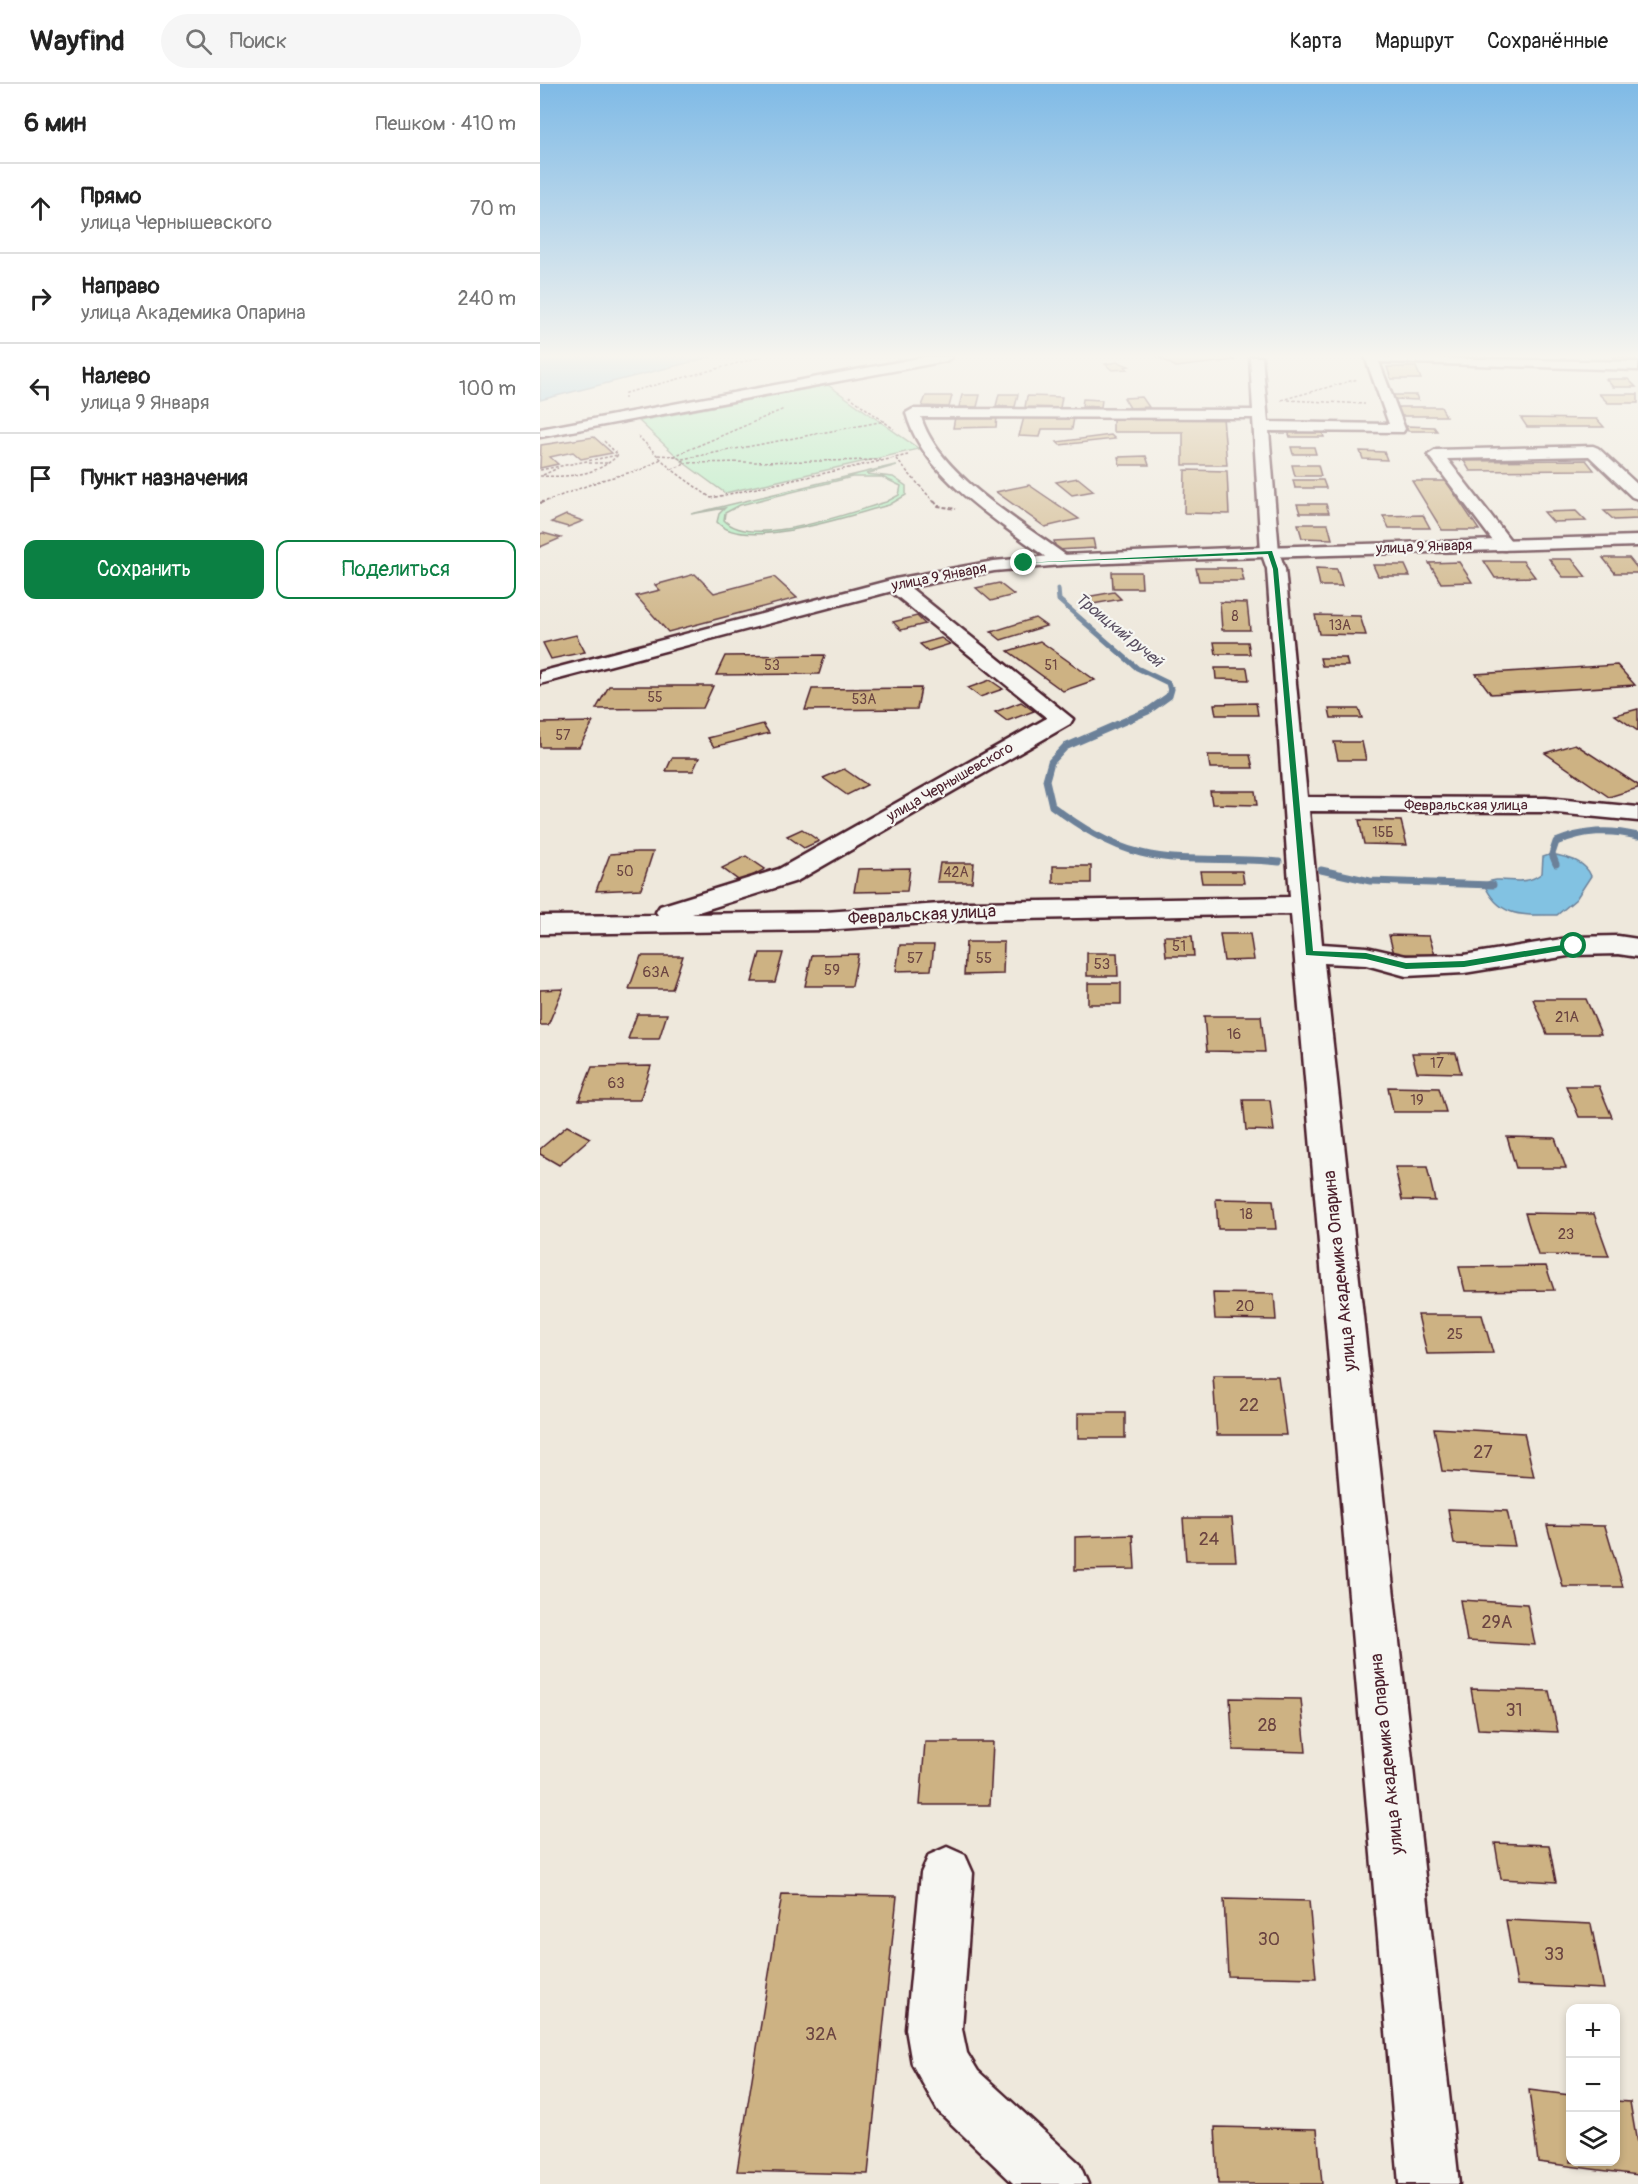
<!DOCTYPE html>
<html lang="ru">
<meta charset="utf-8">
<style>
:root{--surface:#fff;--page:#f6f6f6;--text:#222;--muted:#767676;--line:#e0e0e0;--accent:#0b8043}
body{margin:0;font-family:Pangolin,sans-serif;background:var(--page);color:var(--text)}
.controls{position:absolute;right:18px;bottom:18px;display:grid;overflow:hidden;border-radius:12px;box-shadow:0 3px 9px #0003}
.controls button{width:54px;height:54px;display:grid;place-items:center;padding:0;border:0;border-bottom:2px solid var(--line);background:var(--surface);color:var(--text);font:30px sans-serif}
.stop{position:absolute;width:18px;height:18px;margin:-14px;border:4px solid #0b8043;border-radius:50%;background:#fff}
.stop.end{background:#0b8043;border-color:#fff;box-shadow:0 2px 6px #0008}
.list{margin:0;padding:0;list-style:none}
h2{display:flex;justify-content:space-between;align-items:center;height:78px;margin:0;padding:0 24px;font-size:26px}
h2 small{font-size:20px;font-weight:400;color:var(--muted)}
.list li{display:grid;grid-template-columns:39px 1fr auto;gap:18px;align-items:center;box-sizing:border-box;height:90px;padding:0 24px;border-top:2px solid var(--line)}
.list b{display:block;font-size:22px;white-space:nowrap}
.list p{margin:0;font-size:20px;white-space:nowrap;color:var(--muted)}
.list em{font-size:20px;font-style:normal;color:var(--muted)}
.actions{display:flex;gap:12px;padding:18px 24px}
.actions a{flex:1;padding:14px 0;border:2px solid var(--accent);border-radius:12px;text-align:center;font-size:21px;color:var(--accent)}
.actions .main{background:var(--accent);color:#fff}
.icon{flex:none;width:33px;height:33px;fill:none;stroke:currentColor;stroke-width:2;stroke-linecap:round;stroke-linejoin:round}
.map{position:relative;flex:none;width:1098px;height:2100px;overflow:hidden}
header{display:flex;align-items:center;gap:36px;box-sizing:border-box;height:84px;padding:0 30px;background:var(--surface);border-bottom:2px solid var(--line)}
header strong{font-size:28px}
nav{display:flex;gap:33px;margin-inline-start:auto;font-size:21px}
.search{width:420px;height:54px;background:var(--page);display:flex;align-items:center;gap:15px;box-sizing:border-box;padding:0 21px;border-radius:33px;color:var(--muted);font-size:22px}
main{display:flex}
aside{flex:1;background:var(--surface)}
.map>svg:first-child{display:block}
.green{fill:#a5ebb8;stroke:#788572;stroke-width:1.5;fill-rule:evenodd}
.water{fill:#82c2e2;stroke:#6c8199;stroke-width:1.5}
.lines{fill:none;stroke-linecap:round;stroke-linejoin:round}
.stream-far1{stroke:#6c8199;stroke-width:5}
.stream{stroke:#6c8199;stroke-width:7}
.building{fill:#cdb283;stroke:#4a1f2b;stroke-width:1.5}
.minor-casing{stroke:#4a1f2b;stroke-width:5}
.major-casing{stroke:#4a1f2b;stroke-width:5}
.path-far1{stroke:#4a1f2b;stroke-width:1.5;stroke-dasharray:3 2;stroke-linecap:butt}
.path{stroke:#4a1f2b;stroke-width:2;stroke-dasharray:4 2;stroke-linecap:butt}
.minor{fill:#f6f6f2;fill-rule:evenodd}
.major{fill:#f6f6f2;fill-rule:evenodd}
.route{fill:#0b8043}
.labels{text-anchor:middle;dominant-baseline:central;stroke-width:4.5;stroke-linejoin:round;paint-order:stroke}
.far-number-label{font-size:14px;fill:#6b4441}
.far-street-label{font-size:15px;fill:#4a1f2b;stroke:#f6f6f2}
.number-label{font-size:15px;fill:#6b4441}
.far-water-label{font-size:16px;font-style:italic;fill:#5b5062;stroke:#f6f6f2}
.street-label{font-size:18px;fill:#4a1f2b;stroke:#f6f6f2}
.near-number-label{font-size:18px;fill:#6b4441}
</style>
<header>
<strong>Wayfind</strong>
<div class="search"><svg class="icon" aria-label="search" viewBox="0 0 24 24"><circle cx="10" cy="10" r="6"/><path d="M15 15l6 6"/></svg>Поиск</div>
<nav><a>Карта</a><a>Маршрут</a><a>Сохранённые</a></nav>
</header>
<main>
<aside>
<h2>6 мин<small>Пешком · 410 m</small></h2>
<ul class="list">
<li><svg class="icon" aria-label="ahead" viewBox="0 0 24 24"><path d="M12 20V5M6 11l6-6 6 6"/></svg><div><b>Прямо</b><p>улица Чернышевского</p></div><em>70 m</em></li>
<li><svg class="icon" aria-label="right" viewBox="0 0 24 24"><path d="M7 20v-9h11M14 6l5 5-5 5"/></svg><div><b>Направо</b><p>улица Академика Опарина</p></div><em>240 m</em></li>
<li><svg class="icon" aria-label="left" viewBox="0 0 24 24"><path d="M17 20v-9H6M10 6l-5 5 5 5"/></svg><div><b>Налево</b><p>улица 9 Января</p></div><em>100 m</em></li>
<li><svg class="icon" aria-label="arrive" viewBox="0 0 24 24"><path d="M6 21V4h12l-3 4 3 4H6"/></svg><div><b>Пункт назначения</b></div></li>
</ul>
<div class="actions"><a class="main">Сохранить</a><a>Поделиться</a></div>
</aside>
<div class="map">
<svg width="1098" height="2100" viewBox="0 0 1098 2100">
<rect width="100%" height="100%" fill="#eee8dc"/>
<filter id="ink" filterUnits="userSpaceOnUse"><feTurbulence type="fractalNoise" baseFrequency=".0167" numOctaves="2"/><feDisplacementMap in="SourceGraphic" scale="12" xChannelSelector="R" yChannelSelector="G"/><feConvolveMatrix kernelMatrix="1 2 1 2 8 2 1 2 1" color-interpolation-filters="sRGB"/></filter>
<g filter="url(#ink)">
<g class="green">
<polygon points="288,301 379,365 185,409 144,379 99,337"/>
<path d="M 355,381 L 357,381 L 326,390 L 353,393 L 366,402 L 366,411 L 349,421 C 312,430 204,469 177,438 L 179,430 L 185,424 L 151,430 ZM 312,393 L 342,393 L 361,402 L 359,411 L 346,418 C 310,428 212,466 184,436 L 185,429 L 200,421 Z"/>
</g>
<g class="water">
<polygon points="0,273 171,273 0,316"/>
<path d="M 1012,770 C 1027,774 1045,776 1051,792 L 1036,815 L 1017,831 C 983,831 960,835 944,800 C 962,789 981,806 1002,789 L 1003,773 Z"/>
</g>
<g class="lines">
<polyline class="stream-far1" points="518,505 519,516 597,584 628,599 630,607"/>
<g class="stream">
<path d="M 631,605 L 629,612 L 608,627 L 525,663 L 511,678 L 506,696 L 512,722 C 539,742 568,761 601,769 C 646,780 693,772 739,778"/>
<path d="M 1016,780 L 1012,770 L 1016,758 C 1044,746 1069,745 1098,752"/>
<polyline points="781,786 830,797 953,801"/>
</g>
</g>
<g class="building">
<polygon points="618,273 690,273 695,276 636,283"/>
<polygon points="1073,273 1094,273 1098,277 1077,277"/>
<polygon points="578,278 589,282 585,283 587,285 572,286 565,280"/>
<polygon points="847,283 876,283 881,295 851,295"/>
<polygon points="1066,295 1088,295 1096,303 1073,303"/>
<polygon points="459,310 478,310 475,323 456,322"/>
<polygon points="1059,310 1098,310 1098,319 1068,319"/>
<polygon points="422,311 440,311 437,323 419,323"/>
<polygon points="853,311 876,311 878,316 855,315"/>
<polygon points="386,312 412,312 409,323 382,322"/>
<polygon points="487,312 522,313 520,324 485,323"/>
<polygon points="602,313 609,323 590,324 584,314"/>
<polygon points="543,315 562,316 561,323 542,322"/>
<polygon points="857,323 901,323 906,332 861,332"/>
<polygon points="415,333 457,333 456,343 413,344"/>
<polygon points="484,333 534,334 532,345 502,345 500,353 479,352"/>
<polygon points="573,333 683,333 687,381 643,381 643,348 573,348"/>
<polygon points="981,334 1057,335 1064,343 987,343"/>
<polygon points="866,342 894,343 897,347 868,347"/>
<polygon points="748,347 782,348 784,353 750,353"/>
<polygon points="571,351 575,355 520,361 517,358"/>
<polygon points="54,353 72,369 41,375 33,368 10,373 18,380 0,384 1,361"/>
<polygon points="751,363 774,363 776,370 753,370"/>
<polygon points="820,367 844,368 847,376 823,375"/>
<polygon points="606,372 609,381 580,381 578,373"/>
<polygon points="1046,376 1054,386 930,387 924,377"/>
<polygon points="752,381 778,381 781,392 755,392"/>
<polygon points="645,386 687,387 689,430 644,429"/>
<polygon points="538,394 554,407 532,411 516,398"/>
<polygon points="753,396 783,396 786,404 755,404"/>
<polygon points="872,397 906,397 939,446 902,446"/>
<polygon points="489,401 539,435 505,443 456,408"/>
<polygon points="757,420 786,420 789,429 760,429"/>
<polygon points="1097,426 1098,435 1074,436 1064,427"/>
<polygon points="1036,427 1046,437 1013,438 1004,428"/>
<polygon points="26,431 43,437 28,443 11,438"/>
<polygon points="883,431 890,444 849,444 843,432"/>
<polygon points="758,440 788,440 792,455 762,454"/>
<polygon points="3,449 21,454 0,463 0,450"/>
<polygon points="553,455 555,464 516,466 514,457"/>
<polygon points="1063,474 1089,474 1098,485 1098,489 1075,489"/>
<polygon points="1009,475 1032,475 1046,493 1023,493"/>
<polygon points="944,477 983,477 995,493 955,494"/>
<polygon points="919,478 932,498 901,499 889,479"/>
<polygon points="833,481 865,481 870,492 838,492"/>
<polygon points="656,484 701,484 704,497 659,497"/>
<polygon points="776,484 797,485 802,502 780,502"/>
<polygon points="572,488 601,488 602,504 573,504"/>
<polygon points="155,490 174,509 234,493 257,514 128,548 96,512 120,506 115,501"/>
<polygon points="459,499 474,511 451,517 436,504"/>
<polygon points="574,508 581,515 553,520 546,513"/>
<polygon points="680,518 707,519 710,546 682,546"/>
<polygon points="775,531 820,532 826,551 779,550"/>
<polygon points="377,532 385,540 361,546 353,538"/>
<polygon points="495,534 506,542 461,556 451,548"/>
<polygon points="36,551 45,568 11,575 3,559"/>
<polygon points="401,554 410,560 388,567 380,560"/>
<polygon points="500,557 555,596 523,607 468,567"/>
<polygon points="674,558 708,558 710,570 676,570"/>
<polygon points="285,571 279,590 176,591 185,572"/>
<polygon points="780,574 806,574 808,582 782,582"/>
<polygon points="1077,581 1095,601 951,610 936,590"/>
<polygon points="675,584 707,584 709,596 676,595"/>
<polygon points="450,596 463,605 440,613 428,604"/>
<polygon points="69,602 173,602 163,624 56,625"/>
<polygon points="381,604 377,625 265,626 272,605"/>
<polygon points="481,618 494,627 467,637 455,628"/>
<polygon points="716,619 718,631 676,631 674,620"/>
<polygon points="789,625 819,625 822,634 791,634"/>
<polygon points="1098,625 1098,647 1075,631"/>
<polygon points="53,638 39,663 0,663 0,639"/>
<polygon points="223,640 229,649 174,663 168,654"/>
<polygon points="794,658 822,658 826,676 798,676"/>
<polygon points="1035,660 1098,701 1098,704 1069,713 1005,669"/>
<polygon points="668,671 710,671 713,684 670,684"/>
<polygon points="132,674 159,674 153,687 126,687"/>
<polygon points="304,685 327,701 307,711 283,694"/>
<polygon points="670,707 715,707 717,721 672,720"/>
<polygon points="819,736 861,737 867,761 824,760"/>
<polygon points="262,745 279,757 264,764 247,752"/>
<polygon points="97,768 113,768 101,805 56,807 70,770"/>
<polygon points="206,772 225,785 201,798 182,784"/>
<polygon points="400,779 434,779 432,798 397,798"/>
<rect x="513" y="782" width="38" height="17"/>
<polygon points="370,784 367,807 314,808 318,785"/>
<polygon points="660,787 702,787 704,799 662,799"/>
<polygon points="680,850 710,850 714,876 684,877"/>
<polygon points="849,851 889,852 895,871 854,870"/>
<polygon points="624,852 652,852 654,872 626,872"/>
<polygon points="426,858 464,858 463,890 424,891"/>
<polygon points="360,861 394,861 391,886 356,887"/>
<polygon points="220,869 243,869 235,898 212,898"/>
<polygon points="547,869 577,869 578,892 547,892"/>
<polygon points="318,870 312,902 265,902 272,871"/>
<polygon points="101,872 143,872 132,905 89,905"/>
<rect x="548" y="899" width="33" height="21"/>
<polygon points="23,905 8,941 0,941 0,906"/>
<polygon points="993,915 1046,915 1061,950 1007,950"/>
<polygon points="97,930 127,930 119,955 88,955"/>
<polygon points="664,932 721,932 725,968 667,967"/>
<polygon points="872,969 916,969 921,989 877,988"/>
<polygon points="111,982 100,1016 39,1016 52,983"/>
<polygon points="1026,1002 1059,1002 1072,1033 1039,1033"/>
<polygon points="848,1003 899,1004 906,1028 853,1028"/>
<polygon points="703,1016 730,1016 734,1047 706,1046"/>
<polygon points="27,1042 50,1054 19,1081 0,1070 0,1065"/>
<polygon points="967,1053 1015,1054 1026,1084 976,1084"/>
<polygon points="855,1083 887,1083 895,1117 862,1116"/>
<polygon points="676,1115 733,1116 736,1145 678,1145"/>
<polygon points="985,1129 1054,1130 1069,1172 998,1171"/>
<polygon points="1006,1182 1014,1206 925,1207 919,1183"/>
<polygon points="673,1209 734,1210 736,1236 675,1235"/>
<polygon points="878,1231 942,1231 953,1269 887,1270"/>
<polygon points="673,1292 738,1292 746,1351 677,1351"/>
<rect x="538" y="1329" width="47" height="25"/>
<polygon points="894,1344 984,1349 994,1393 902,1387"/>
<polygon points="908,1425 967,1427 975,1462 914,1460"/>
<polygon points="643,1434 692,1434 696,1477 646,1477"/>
<polygon points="1007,1441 1065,1442 1083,1503 1023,1503"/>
<polygon points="593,1451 595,1485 535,1486 535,1453"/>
<polygon points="920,1516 987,1520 995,1561 927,1557"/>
<polygon points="931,1605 1009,1607 1018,1648 938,1645"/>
<polygon points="690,1614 761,1615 766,1668 693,1666"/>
<polygon points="385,1658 453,1658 450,1721 380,1721"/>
<polygon points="955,1759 1009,1761 1016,1798 961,1795"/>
<polygon points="242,1810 357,1812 328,2090 197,2087"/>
<polygon points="684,1815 769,1817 776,1894 688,1892"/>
<polygon points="966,1836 1051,1840 1064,1905 977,1901"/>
<polygon points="989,2006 1030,2011 1030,2078 1076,2078 1076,2017 1090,2018 1098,2065 1098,2091 998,2078"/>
<polygon points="675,2043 777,2045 782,2100 678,2100"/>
</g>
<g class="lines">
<g class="minor-casing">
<g id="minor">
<polygon points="385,273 412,273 406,277 0,353 0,345"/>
<path d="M 710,273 L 722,273 L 728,338 L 849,340 L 825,273 L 1098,278 L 1098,286 L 839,278 L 865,345 L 863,348 L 729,347 L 739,468 L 745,485 L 767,713 L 1006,714 L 1098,723 L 1098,737 L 1006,728 L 769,727 L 782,860 L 826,863 L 866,872 L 924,871 L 1034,853 L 1078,852 L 1098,855 L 1098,873 L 1078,870 L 1034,871 L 924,889 L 866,892 L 826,881 L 784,879 L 919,2100 L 859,2100 L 751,830 L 429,836 L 285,846 L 0,850 L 0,832 L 118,831 L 116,828 L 120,822 L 239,785 L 507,634 L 348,505 L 346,501 L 355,495 L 362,497 L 533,635 L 530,640 L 257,797 L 152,830 L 285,828 L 429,818 L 750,813 L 727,485 L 721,468 L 713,334 L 381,333 C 398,390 481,438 527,472 L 530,476 L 521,481 L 515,480 C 464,441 383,394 366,329 L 373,325 L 713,326 Z"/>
<polygon points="1053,362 1058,364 1098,401 1098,415 1092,413 1049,372 907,375 974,461 965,466 959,465 888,371 896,366"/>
<polygon points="407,1763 425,1771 433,1789 422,1945 427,1969 438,1987 539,2079 548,2100 474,2100 398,2027 372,1980 366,1945 381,1789 389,1771"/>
</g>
</g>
<g class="major-casing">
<polygon id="major" points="1098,452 1098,462 691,474 521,481 454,487 356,506 0,600 0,588 355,495 454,477 521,471 691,464"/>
</g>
<g class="path-far1">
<polyline points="309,312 354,345"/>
<polyline points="85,315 85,309 221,273"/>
<polyline points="741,316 818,295"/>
<polyline points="748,316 825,320"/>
<polyline points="98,352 131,385 171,414 368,371"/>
<polyline points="118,371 134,372 144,377 143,381 132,385"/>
<polyline points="134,372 244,325"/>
<polyline points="142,375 345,337"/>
<polyline points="356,375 395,419"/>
<polyline points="49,379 69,379"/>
<polyline points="144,379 341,376"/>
<polyline points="0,386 78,371"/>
<polyline points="3,391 18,384"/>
<path d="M 0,392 C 28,393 57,392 78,371 L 64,357"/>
<polyline points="1,419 62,396 103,385 121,375"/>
</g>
<g class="path">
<polyline points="394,417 398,422 416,425"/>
<polyline points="0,419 5,417"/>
</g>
<use href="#minor" class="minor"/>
<use href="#major" class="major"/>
</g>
</g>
<linearGradient id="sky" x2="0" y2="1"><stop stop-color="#7fbae6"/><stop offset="0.48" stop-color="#f7f5ef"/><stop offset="1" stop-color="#f7f5ef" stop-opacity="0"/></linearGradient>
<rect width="1098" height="567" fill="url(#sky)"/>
<polygon class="route" points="732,467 738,485 773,867 826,869 866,879 924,877 1034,859 1037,864 924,883 866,885 826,875 766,871 733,485 728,470 481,479"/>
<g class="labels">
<g class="far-number-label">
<text x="695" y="532">8</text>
<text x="800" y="541">13А</text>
<text x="232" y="581">53</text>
<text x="511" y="581">51</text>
<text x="115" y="613">55</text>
<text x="324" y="615">53А</text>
<text x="23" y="651">57</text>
<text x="843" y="748">15Б</text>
<text x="85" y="787">50</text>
<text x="416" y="788">42А</text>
</g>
<g class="far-street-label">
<text transform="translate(884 463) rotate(-2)">улица 9 Января</text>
<text transform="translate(399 493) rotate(-11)">улица 9 Января</text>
<text transform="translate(410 698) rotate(-30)">улица Чернышевского</text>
<text x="926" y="721">Февральская улица</text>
</g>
<g class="number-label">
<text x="639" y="862">51</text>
<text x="375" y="874">57</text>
<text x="444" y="874">55</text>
<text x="562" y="880">53</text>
<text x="292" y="886">59</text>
<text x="116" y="888">63А</text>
<text x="1027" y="933">21А</text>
<text x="694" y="950">16</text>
<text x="897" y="979">17</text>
<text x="76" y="999">63</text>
<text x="877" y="1016">19</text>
<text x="706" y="1130">18</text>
<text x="1026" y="1150">23</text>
<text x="705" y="1222">20</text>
<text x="915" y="1250">25</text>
</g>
<g class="far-water-label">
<text transform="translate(579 546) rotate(39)">Троицкий ручей</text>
</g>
<g class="street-label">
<text transform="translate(382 831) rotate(-3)">Февральская улица</text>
<text transform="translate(800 1187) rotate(-96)">улица Академика Опарина</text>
<text transform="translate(847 1670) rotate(-96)">улица Академика Опарина</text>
</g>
<g class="near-number-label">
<text x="709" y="1321">22</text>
<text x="943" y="1368">27</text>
<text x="669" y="1455">24</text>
<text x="957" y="1538">29А</text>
<text x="974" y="1626">31</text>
<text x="727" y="1641">28</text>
<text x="729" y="1855">30</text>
<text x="1014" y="1870">33</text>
<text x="281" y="1950">32А</text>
</g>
</g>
</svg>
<div class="controls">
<button>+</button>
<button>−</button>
<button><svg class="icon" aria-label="layers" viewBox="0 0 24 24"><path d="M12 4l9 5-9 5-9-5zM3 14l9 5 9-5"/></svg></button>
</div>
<div class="stop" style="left:1034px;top:862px"></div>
<div class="stop end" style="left:484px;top:479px"></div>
</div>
</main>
